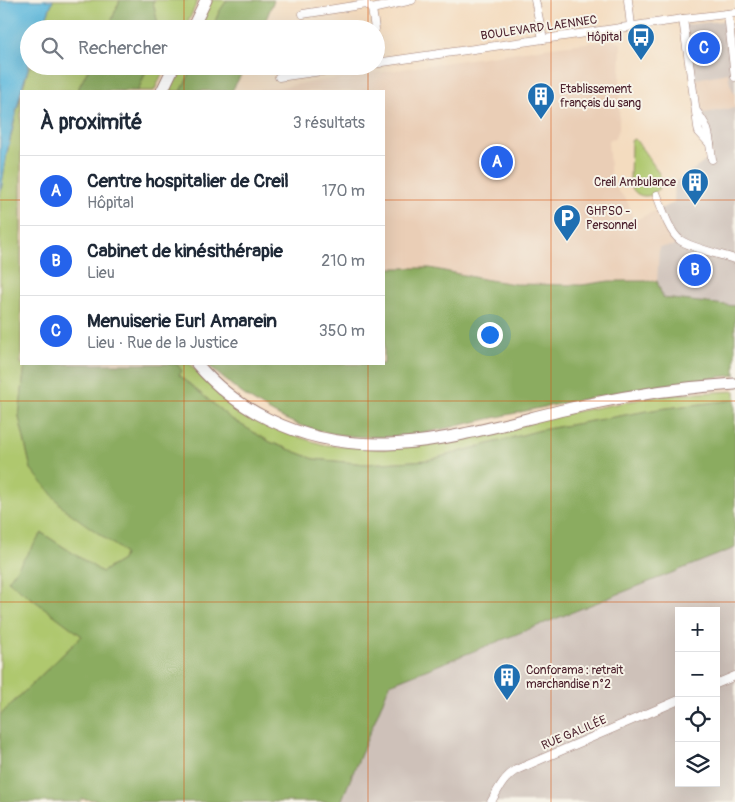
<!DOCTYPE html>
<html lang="fr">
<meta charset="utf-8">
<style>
:root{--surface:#fff;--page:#f6f6f7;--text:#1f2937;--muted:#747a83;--line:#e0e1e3;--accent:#2563eb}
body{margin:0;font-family:Pangolin,sans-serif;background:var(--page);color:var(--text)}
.controls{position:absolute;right:15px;bottom:15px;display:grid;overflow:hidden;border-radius:0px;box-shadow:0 5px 20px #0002}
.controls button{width:45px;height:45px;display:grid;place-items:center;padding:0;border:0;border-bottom:1px solid var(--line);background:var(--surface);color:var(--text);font:25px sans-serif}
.you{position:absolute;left:489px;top:334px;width:18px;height:18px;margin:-12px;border:4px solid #fff;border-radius:50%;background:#1a73e8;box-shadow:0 0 0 8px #1a73e833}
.badge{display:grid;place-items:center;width:32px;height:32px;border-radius:50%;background:var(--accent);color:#fff;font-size:16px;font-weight:700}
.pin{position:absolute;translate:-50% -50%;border:2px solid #fff;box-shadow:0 1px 5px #0006}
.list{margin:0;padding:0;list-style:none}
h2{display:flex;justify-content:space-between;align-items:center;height:65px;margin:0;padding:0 20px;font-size:21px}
h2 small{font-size:16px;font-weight:400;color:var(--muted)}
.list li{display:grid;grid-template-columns:32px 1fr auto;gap:15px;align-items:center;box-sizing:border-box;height:70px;padding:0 20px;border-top:1px solid var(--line)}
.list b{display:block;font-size:19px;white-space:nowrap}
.list p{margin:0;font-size:16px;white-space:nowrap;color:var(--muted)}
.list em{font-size:16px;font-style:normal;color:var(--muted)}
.icon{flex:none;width:28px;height:28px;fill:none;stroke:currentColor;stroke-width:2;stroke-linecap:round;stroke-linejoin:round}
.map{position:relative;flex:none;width:735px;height:802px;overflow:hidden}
.search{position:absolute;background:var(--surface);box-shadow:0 5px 20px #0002;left:20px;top:20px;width:365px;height:55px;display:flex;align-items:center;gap:12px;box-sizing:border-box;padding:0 18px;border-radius:28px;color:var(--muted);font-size:19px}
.panel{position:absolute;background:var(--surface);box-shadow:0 5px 20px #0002;left:20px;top:90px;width:365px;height:275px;border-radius:0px}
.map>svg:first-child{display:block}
.built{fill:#eaceb6}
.industrial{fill:#cec1b9;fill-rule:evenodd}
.green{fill:#afc86e;stroke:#7c744c}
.forest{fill:#8bac61;stroke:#6a6646}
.water{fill:#60badd;stroke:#556c84}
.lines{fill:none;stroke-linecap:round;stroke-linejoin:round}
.street-casing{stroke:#9f7e75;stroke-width:9}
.secondary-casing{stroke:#9f7e75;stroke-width:13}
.street{stroke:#fff;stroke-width:8}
.secondary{stroke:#fff;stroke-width:11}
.grid{fill:none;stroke:#d8530f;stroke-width:1;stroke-opacity:0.55}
.labels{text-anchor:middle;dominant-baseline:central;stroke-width:4;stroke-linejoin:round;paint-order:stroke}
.street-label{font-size:12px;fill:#4a1f2b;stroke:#f7f3e8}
.poi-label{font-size:12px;fill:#4a1f2b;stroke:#f7f3e8;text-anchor:start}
</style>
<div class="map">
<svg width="735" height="802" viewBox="0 0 735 802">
<rect width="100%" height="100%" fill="#f7f3e8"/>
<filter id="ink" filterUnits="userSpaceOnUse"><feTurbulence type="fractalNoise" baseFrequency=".02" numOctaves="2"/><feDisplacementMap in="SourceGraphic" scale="10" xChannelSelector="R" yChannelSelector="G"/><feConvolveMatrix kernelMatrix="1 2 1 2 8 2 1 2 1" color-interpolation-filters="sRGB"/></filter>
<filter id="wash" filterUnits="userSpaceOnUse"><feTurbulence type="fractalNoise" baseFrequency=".0096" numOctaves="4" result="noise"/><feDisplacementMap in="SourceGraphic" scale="20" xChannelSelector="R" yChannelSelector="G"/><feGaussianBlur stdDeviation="1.12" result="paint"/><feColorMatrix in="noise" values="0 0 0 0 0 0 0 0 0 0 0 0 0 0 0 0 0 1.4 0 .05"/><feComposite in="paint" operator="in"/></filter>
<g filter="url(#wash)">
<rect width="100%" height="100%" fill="#f4dcbf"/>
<g class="built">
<polygon points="612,40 621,43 619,130 617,134 614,138 608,141 611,182 627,201 631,210 633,221 657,210 675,247 659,247 657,281 609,281 582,285 515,284 483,279 430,268 384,268 384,91 252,91 551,47"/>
<polygon points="728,73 730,84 735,95 735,108 704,113 701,108 696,78"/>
</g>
<g class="industrial">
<polygon points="729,20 735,76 735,95 730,84 728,73 696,79 701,108 704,113 735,108 735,306 663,298 657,281 659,247 675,246 657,210 674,203 675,182 703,163 703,162 712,161 708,131 696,110 684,25"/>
<path d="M 735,548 L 735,802 L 341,802 L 390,684 ZM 679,611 L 716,611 L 716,783 L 679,783 Z"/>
</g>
<g class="green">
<polygon points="53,0 120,0 108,29 42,29"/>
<polygon points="154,0 198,0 185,29 159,29 153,2"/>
<polygon points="211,0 227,0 219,12 212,29 198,29"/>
<polygon points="29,66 90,66 77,91 22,91"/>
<polygon points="148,66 166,66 154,91 138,91"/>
<polygon points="180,66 194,66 181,91 168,91"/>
<polygon points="21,94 21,364 25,364 19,417 31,469 120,549 124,554 122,560 102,572 42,533 9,581 82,636 0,715 0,195 7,153"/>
<path d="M 633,139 L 636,140 C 641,148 657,168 660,176 C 666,196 635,206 630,182 L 631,141 Z"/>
<polygon points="177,364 190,364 204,380 229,401 263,423 292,435 325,445 384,449 662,395 735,391 735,400 659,409 541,430 429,460 366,464 314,459 270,442 230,418 179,375"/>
</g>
<g class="forest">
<polygon points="120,0 154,0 153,2 159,29 108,29"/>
<polygon points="227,0 274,0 262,29 212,29 219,12"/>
<polygon points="90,66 148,66 138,91 77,91"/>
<polygon points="194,66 246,66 232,91 181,91"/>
<path d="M 384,268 L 430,268 L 483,279 L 515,284 L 582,285 L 609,281 L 657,281 L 663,298 L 735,306 L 735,375 C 629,387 525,411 420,434 C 378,439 334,439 294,423 C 279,417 264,408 250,399 C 236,390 224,378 211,368 L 209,364 L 384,364 Z"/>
<polygon points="25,364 177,364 182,371 179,375 230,418 270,442 314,459 366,464 429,460 541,430 659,409 735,400 735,548 390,684 341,802 102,802 95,800 82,799 80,802 0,802 0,715 82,636 8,581 42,533 102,572 122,560 124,554 120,549 63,508 31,469 19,417"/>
</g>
<polygon class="water" points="0,0 53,0 42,29 29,29 29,66 21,91 7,153 0,197"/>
</g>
<g filter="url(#ink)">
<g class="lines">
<g class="street-casing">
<g id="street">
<polyline points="535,0 543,39"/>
<polyline points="628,0 631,26"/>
<polyline points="368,6 372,9 375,29"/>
<polyline points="372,9 412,0"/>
<polyline points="303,14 366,4"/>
<polyline points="728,14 735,77"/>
<polyline points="683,19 698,127 699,132 710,144 712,159"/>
<polyline points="376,38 380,63"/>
<polyline points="376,63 683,19 735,13"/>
<polyline points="279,77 357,66"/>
<path d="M 697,112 C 706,125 708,128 710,144"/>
<path d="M 657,195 C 662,208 669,232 680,240 C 689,247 722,255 735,259"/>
<polyline points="716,684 735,676"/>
<path d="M 491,802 C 498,790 503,778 516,770 L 679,700"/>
</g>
</g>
<g class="secondary-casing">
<g id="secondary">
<polyline points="192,29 206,0"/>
<polyline points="162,91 174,66"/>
<path d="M 197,364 C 216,386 241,406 268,419 C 374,472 478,428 585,405 C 635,394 685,387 735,384"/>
</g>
</g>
<use href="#street" class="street"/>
<use href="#secondary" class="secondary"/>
</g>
</g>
<path class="grid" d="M 184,0 L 184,29M 368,0 L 368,29M 551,0 L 551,802M 184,66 L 184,91M 368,66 L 368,91M 0,200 L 21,200M 384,200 L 735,200M 184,364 L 184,802M 368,364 L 368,802M 0,401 L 735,401M 0,602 L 735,602"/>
<defs>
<g id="bus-pin" transform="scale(1.4375)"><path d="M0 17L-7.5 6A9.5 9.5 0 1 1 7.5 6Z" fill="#1f6fb2" stroke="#f7f3e8"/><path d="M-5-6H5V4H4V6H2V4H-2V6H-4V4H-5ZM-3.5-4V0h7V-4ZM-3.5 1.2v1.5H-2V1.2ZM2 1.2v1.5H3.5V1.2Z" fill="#fff"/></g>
<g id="building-pin" transform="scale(1.4375)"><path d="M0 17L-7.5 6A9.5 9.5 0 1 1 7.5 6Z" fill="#1f6fb2" stroke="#f7f3e8"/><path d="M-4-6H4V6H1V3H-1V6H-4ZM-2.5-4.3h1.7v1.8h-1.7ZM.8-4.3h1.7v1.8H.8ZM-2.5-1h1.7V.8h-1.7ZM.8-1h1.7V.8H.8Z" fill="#fff"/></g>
<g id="parking-pin" transform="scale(1.4375)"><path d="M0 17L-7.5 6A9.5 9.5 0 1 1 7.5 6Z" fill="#1f6fb2" stroke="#f7f3e8"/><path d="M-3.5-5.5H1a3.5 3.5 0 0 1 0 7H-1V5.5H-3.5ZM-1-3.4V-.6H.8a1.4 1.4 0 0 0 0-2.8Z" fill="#fff"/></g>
</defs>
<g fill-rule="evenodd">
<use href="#bus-pin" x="641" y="37"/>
<use href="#building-pin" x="541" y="96"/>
<use href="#building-pin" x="695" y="182"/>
<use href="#parking-pin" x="567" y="218"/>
<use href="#building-pin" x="507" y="677"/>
</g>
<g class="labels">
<g class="street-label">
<text transform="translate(539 28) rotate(-8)">BOULEVARD LAENNEC</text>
<text transform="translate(574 733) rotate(-23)">RUE GALILÉE</text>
</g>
<g class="poi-label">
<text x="622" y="37" text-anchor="end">Hôpital</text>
<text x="560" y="89">Etablissement<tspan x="560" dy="14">français du sang</tspan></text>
<text x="676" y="182" text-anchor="end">Creil Ambulance</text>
<text x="586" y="211">GHPSO -<tspan x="586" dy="14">Personnel</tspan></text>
<text x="526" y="670">Conforama : retrait<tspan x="526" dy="14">marchandise n°2</tspan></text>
</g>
</g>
</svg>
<div class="controls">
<button>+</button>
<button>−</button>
<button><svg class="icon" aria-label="locate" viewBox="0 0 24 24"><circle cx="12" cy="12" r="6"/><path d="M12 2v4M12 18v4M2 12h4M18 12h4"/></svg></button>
<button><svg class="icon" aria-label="layers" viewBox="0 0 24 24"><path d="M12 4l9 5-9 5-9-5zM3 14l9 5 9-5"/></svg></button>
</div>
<div class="you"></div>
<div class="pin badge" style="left:497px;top:162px">A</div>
<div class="pin badge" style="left:695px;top:270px">B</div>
<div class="pin badge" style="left:704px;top:48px">C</div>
<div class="search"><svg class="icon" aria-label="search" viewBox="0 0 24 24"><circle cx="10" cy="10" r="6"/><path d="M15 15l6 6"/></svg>Rechercher</div>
<section class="panel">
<h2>À proximité<small>3 résultats</small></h2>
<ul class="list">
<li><span class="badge">A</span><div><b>Centre hospitalier de Creil</b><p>Hôpital</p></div><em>170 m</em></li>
<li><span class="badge">B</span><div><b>Cabinet de kinésithérapie</b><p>Lieu</p></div><em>210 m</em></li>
<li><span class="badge">C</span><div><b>Menuiserie Eurl Amarein</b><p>Lieu · Rue de la Justice</p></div><em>350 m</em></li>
</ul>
</section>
</div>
